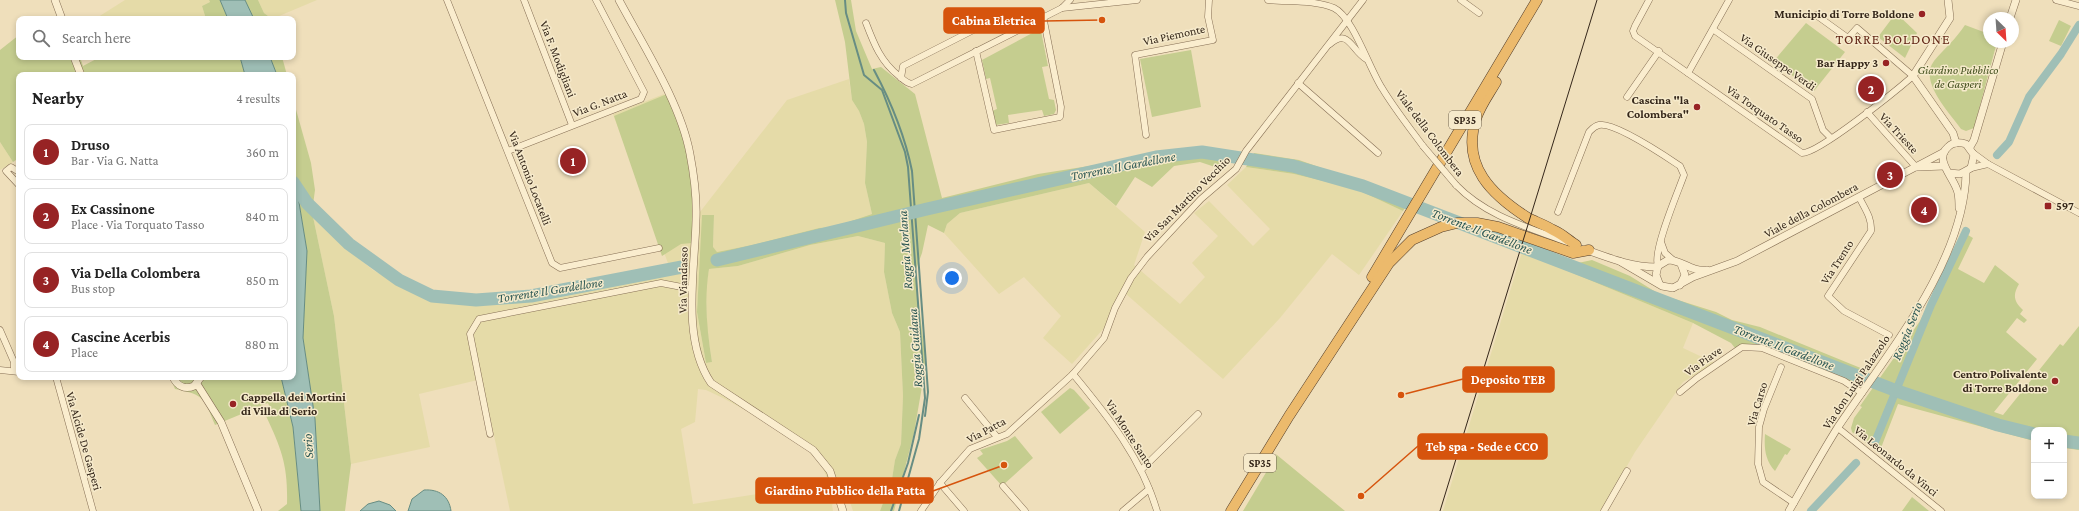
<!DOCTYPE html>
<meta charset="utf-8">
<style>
:root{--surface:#fff;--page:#f6f6f6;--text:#222;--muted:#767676;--line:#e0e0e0;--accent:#972324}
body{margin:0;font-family:"Crimson Pro",serif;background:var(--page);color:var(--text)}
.controls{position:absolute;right:12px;bottom:12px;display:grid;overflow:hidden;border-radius:8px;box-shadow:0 2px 6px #0003}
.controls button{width:36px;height:36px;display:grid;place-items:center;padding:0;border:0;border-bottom:1px solid var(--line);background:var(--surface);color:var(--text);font:20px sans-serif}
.compass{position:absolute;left:1983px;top:12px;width:36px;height:36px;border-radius:50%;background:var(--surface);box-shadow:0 2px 6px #0003;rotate:155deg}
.you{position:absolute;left:952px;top:278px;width:14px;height:14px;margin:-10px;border:3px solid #fff;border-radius:50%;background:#1a73e8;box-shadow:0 0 0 6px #1a73e833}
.badge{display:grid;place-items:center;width:26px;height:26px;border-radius:50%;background:var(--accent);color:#fff;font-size:13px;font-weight:700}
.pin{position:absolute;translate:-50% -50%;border:2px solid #fff;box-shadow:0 1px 4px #0006}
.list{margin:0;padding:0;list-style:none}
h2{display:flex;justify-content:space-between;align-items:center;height:52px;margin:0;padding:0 16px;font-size:17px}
h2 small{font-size:13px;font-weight:400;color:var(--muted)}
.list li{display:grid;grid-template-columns:26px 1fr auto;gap:12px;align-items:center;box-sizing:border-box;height:56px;margin:0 8px 8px;padding:0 8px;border:1px solid var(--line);border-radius:8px}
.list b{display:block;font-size:15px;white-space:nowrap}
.list p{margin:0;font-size:13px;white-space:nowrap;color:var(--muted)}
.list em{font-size:13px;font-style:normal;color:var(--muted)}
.icon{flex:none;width:22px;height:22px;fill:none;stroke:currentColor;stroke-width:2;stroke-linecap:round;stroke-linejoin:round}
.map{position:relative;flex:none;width:2079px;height:511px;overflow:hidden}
.search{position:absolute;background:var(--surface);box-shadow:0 2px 6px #0003;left:16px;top:16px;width:280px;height:44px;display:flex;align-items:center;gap:10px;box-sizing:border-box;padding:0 14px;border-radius:8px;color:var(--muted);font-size:15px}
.panel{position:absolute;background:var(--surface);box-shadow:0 2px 6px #0003;left:16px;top:72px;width:280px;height:308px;border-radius:8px}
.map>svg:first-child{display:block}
.farmland{fill:#e5dba8;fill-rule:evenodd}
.green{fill:#c5cd8f}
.water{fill:#9fbfb6;stroke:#678d83}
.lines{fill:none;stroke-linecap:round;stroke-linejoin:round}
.stream{stroke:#678d83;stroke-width:2}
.canal{stroke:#9fbfb6;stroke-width:8}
.river{stroke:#9fbfb6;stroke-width:13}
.minor-casing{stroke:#866f55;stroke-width:7}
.tertiary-casing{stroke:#866f55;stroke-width:8}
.trunk-casing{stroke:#533d2a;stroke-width:11}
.minor{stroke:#faedce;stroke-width:6}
.tertiary{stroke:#faedce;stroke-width:7}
.trunk{stroke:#ecba6c;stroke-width:10}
.tram{stroke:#35271a;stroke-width:1}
.minor-bridge-casing{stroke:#866f55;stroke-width:7;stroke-linecap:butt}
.minor-bridge{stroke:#faedce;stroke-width:6}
.poi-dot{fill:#972324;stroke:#f6eacb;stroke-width:1.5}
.labels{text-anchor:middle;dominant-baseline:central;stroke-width:3;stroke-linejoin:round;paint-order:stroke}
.shield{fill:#f6eacb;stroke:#6f624f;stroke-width:1}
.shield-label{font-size:11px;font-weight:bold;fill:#35271a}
.poi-label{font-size:12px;font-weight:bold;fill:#35271a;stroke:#f6eacb;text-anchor:end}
.street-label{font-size:12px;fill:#35271a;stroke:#f6eacb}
.park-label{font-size:12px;font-style:italic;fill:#455220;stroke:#f6eacb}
.water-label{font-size:13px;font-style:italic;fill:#295552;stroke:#f6eacb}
.quarter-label{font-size:14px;letter-spacing:1px;fill:#632818;stroke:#f6eacb}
.leader{fill:none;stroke:#d6540d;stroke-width:1.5}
.callout-dot{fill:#d6540d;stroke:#f6eacb;stroke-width:1.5}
.callout{fill:#d6540d;stroke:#d6540d;stroke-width:1.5}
.callout-label{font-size:13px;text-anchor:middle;font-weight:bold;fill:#fff}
</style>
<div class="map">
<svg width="2079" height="511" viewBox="0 0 2079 511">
<rect width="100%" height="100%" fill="#efdfbb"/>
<g class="farmland">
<polygon points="125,0 209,0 210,2 202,6 206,19 195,17 189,19 95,19"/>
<polygon points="258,0 317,0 272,19 264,13"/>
<path d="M 849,79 L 852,100 L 859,111 L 864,124 L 867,142 L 865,183 L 872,214 L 833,227 L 819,228 L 752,245 L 717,252 L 713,248 L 714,215 L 700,259 L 697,312 L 706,363 L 712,362 L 707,329 L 706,288 L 709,269 L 738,266 L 810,245 L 858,236 L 885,243 L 884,272 L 892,313 L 900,332 L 903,396 L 901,444 L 895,460 L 892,479 L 880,511 L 853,511 L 846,490 L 832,505 L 833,511 L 510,511 L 482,379 L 419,394 L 430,447 L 351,464 L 334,316 L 312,212 L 337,241 L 373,270 L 412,292 L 441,300 L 496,300 L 541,295 L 669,266 L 613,114 L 664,94 L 684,155 L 693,221 L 787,100 ZM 698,389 L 706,390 L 723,398 L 786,432 L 820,461 L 829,483 L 693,504 L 681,429 L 695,422 Z"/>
<polygon points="0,142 13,162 0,170"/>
<polygon points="1246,167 1294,174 1356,189 1403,211 1359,275 1332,254 1280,318 1223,379 1126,294 1105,327 1072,364 1043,338 1061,316 1024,277 999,294 944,233 947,224 960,213 1089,183 1145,232 1134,265 1180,304 1205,277 1192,263 1218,236 1194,213 1209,201 1253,246 1270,229 1227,185"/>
<polygon points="1522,252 1693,323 1683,348 1715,363 1683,382 1635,452 1601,511 1443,511"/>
</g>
<g class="green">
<polygon points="209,0 220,0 228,19 206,19 202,6 210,2"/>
<polygon points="245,0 258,0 264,13 272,19 254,19"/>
<path d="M 835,0 L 851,0 L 856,31 L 872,69 L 881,67 L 915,94 L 942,198 L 1038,174 L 1191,150 L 1233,153 L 1224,170 L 1200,162 L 1174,166 L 1152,187 L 1135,177 L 1116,206 L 1089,183 L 960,213 L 947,224 L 944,233 L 928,225 L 922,253 L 915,272 L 926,363 L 914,433 L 894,511 L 880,511 L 892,479 L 895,460 L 901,444 L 903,396 L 900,332 L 892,313 L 884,272 L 885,243 L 858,236 L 810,245 L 738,266 L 709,269 C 704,300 707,331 712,362 L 706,363 L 697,312 L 702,215 L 714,215 L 713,247 L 717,252 L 752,245 L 819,228 L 833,227 L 872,214 L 865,183 L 867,142 L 864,124 L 859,111 L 852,100 L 845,42 Z"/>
<polygon points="1896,13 1917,33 1905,58 1878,37"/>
<polygon points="2059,20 2071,26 2061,46 2049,41"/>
<polygon points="1806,23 1845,52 1814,91 1773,62"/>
<path d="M 1965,25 L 1989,34 L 1989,42 L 1997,42 L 1974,128 L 1966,131 L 1961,129 C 1950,113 1918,81 1934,61 C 1944,49 1956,39 1965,25 Z"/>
<polygon points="1036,31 1041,31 1048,66 1042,67 1049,99 1054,100 1056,110 1054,114 1044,116 1042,110 1008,115 1009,123 995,125 992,111 997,109 990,78 986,79 982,60"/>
<polygon points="19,35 19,57 80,57 83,66 100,57 240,57 245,75 19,75 19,158 13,162 0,142 0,50"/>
<polygon points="1191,50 1201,107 1152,117 1140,59"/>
<polygon points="270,57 282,57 287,75 277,75"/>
<polygon points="667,94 685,143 692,178 692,243 681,244 662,256 614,116"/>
<polygon points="293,99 311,163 315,190 312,212 334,316 351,464 345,511 320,511 315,419 303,338 307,251 293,166"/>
<polygon points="1254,153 1299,160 1410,199 1403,211 1356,189 1294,174 1246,167"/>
<path d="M 1963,232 L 1973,238 L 1958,269 L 1984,283 L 1995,265 L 2019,284 C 2013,294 2013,301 2023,310 L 2020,314 L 2027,320 L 2024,323 L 2017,318 L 2006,332 L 2037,359 L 1994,412 L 2003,415 L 2060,344 L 2063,346 L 2079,326 L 2079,450 L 2064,448 L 2064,430 L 2034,430 L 2034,441 L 1898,404 L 1879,453 L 1852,432 L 1851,428 L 1854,418 L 1862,407 L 1860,406 L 1920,321 Z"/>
<polygon points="1525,244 1578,263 1592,260 1630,276 1659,294 1716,312 1732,320 1760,327 1868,371 1860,385 1757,346 1735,348 1731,343 1693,323 1522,252"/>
<path d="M 170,377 L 281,377 L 293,427 L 301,511 L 278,511 L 287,504 C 288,466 282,450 266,416 L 272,412 L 268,403 L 215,425 C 204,398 205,395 175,389 Z"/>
<polygon points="1070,388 1074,390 1090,408 1060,434 1041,412"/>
<path d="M 1765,434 L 1791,449 L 1787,455 L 1785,454 L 1775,471 C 1765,460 1764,448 1765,434 Z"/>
<polygon points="1015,436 1033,458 1002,486 977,458 983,454 980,450 1007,441"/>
<polygon points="1277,454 1277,455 1345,511 1243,511"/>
<polygon points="1912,497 1929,511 1902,511"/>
</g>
<g class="water">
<polygon points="220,0 245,0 254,19 228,19"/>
<polygon points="240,57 270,57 277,75 245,75"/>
<polygon points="293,166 307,251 303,338 315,419 320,511 301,511 293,427 281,377 293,377"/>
<path d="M 424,490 C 439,489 449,496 451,511 L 408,511 L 412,499 Z"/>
<polygon points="379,501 390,505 396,511 360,511 368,504"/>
</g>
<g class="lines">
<g class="stream">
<polyline points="845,0 846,13 864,75 882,90 905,152 908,167 925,398 919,439 899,511"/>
<path d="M 874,70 C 891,102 905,136 912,171 L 928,392 L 925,416"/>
<polyline points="891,511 908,463 919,415"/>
</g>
<g class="canal">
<polyline points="1997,155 2009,142 2029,97 2061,54 2079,25"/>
<polyline points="1875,442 1931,305 1966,231"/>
<polyline points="1811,511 1856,463"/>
</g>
<g class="river">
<polyline points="293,182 307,203 349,244 399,280 432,296 476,300 531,296 682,267"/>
<polyline points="717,260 927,209 1156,157 1202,152 1293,166 1363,186 1897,391 1998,425 2034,434"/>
<polyline points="2064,441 2079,443"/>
</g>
<g class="minor-casing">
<g id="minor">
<polyline points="447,0 552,263 560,268 659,248"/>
<polyline points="524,0 572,125"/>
<path d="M 1268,0 C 1289,2 1315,0 1334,8 C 1353,17 1369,68 1382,88 C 1394,108 1409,127 1423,146"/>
<polyline points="1461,0 1479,13"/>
<path d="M 1649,0 L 1635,26 L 1633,31 L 1635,36 L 1802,153 C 1818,154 1897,90 1913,76 L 1857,28 L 1848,38 L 1816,15"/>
<polyline points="2056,0 2079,6"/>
<polyline points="1062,8 1137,0"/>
<path d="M 866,23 C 874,44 881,62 899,76 C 904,80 906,83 912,84 L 1062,8 L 1070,0"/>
<polyline points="1714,30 1812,99 1823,130 1831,138"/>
<path d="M 1330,44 C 1349,28 1351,50 1366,59"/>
<polyline points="976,51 994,130 1060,117 1061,107 1043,16"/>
<polyline points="1688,73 1729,0"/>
<polyline points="901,78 903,66 995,19 1005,20 1018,29"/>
<polyline points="1298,83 1378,153"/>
<polyline points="1627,97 1659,51"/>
<polyline points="1867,112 1916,167"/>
<polyline points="1146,135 1135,55 1213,40 1208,17 1209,0"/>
<polyline points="508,151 641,99 644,92 596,0"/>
<polyline points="1973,153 1988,164 2079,213"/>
<polyline points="1971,168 1988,164"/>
<polyline points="19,172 11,167 6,171 19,185"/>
<path d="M 1456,185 C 1486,216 1527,227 1567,242"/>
<path d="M 1859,197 C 1865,209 1872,218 1871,231 L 1828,296 L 1844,311 L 1889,335"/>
<path d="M 1558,212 L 1589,132 C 1592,129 1594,126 1599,125 C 1615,122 1665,156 1680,166 L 1684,175 C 1678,192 1652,252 1658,266"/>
<polyline points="1661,242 1665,253 1673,260"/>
<polyline points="0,330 14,362 14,371"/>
<polyline points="1781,367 1764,409 1759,427 1758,464 1763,482 1794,503"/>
<polyline points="0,370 19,372"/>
<path d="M 1073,374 C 1107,415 1142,459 1157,511"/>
<polyline points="56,377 93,511"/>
<polyline points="1680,392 1697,378 1742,347 1762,348 1844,381 1862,393"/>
<polyline points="965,398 997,437"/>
<polyline points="1838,428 1941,511"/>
<polyline points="490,434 470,334 479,319 661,283 692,289"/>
<polyline points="1142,469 1198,414"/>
<polyline points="940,483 964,511"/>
<polyline points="1003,486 1025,511"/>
<polyline points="921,511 940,483 970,449 1007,434 1073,374 1104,338 1115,308 1131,278 1147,257 1201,199 1236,169 1246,151 1363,0"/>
<polyline points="1123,511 1149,489"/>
<polyline points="1604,511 1627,471"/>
</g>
</g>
<g class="tertiary-casing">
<g id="tertiary">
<polyline points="55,0 62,19"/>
<path d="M 619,0 C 643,45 681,104 690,154 C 694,175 697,198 696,220 C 695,270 681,339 711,383 L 813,450 L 830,471 L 843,511"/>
<polyline points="1948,0 1950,18 1913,76 1953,133 1956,143"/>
<polyline points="2010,18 2016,0"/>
<polyline points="74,57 81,75"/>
<polyline points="1970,147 1974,140 2003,42"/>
<polyline points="1918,167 1944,166"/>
<path d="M 1949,173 L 1960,174 L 1971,168 L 1974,155 L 1966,144 C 1959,142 1953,142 1948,147 C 1933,160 1955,178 1958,193 C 1959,198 1959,203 1959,208"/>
<path d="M 1584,249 C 1609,258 1631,267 1657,267"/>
<polyline points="1621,262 1662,286 1673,288 1693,277 1737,261 1944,152"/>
<path d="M 1659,283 L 1656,275 L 1658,266 L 1668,260 C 1682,260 1691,272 1707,270"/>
<polyline points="1680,285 1685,275 1681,264"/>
<path d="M 173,377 C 177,386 185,390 194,386 L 201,377"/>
<polyline points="197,384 221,422 258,511"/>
<path d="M 1789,511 C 1805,483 1821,454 1838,427 C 1887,354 1964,263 1966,173"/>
</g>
</g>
<g class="trunk-casing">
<g id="trunk">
<path d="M 1496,82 C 1489,94 1480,106 1476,119 C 1461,166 1492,195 1528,218 C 1536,222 1545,225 1553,230 C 1561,233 1568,240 1576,245"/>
<polyline points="1372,277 1537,0"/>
<polyline points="1231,511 1289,416 1389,263 1412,240 1441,227 1457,223 1477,223 1498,227 1573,253 1589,250"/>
</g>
</g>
<use href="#minor" class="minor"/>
<use href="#tertiary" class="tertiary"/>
<use href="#trunk" class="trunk"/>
<polyline class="tram" points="1440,511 1597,0"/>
<g class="minor-bridge-casing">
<polyline id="minor-bridge" points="1423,146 1456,185"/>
</g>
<use href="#minor-bridge" class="minor-bridge"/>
</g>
<g class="poi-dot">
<circle cx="1922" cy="14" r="4"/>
<circle cx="1886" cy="63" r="4"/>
<circle cx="1697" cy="107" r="4"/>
<rect x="2044" y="202" width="8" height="8" rx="2"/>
<circle cx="2055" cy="381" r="4"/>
<circle cx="233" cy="404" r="4"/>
</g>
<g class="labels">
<g class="shield">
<rect x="1449" y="111" width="32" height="18" rx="3"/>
<rect x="1244" y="454" width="32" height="18" rx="3"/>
</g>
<g class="shield-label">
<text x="1465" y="120">SP35</text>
<text x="1260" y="463">SP35</text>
</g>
<g class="poi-label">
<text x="1914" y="14">Municipio di Torre Boldone</text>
<text x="1878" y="63">Bar Happy 3</text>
<text x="1689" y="100">Cascina "la<tspan x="1689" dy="14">Colombera"</tspan></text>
<text x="2056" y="206" text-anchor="start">597</text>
<text x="2047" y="374">Centro Polivalente<tspan x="2047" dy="14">di Torre Boldone</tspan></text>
<text x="241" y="397" text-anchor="start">Cappella dei Mortini<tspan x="241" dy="14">di Villa di Serio</tspan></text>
</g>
<g class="street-label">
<text transform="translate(1174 35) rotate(-12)">Via Piemonte</text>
<text transform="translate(558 59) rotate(69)">Via F. Modigliani</text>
<text transform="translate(1778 62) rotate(35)">Via Giuseppe Verdi</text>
<text transform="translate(600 103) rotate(-21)">Via G. Natta</text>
<text transform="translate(1765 114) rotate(35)">Via Torquato Tasso</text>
<text transform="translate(1430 133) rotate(53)">Viale della Colombera</text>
<text transform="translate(1899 133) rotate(47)">Via Trieste</text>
<text transform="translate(530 178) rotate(69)">Via Antonio Locatelli</text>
<text transform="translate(1187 199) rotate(-45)">Via San Martino Vecchio</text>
<text transform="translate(1811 210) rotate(-28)">Viale della Colombera</text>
<text transform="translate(1837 262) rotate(-57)">Via Trento</text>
<text transform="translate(683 280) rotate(-89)">Via Viandasso</text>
<text transform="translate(1703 361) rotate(-35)">Via Piave</text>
<text transform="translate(1856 382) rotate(-56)">Via don Luigi Palazzolo</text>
<text transform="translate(1757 404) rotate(-73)">Via Carso</text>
<text transform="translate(986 430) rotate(-28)">Via Patta</text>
<text transform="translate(1130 434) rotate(57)">Via Monte Santo</text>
<text transform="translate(84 441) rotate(74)">Via Alcide De Gasperi</text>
<text transform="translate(1896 461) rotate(39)">Via Leonardo da Vinci</text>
</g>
<g class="park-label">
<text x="1958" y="70">Giardino Pubblico<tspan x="1958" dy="14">de Gasperi</tspan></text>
</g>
<g class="water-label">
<text transform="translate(1123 166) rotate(-11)">Torrente Il Gardellone</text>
<text transform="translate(1482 231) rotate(21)">Torrente Il Gardellone</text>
<text transform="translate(905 250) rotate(-94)">Roggia Morlana</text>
<text transform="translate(550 290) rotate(-9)">Torrente Il Gardellone</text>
<text transform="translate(1907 331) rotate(-68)">Roggia Serio</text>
<text transform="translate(1784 347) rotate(21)">Torrente Il Gardellone</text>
<text transform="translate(915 348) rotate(-94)">Roggia Guidana</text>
<text transform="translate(308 446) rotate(-94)">Serio</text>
</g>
<g class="quarter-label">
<text x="1893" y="39">TORRE BOLDONE</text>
</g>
</g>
<path class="leader" d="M1102 20L1044 21M1401 395L1463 379M1361 496L1418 446M1004 465L933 491"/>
<g class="callout-dot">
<circle cx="1102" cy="20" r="4"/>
<circle cx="1401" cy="395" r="4"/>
<circle cx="1361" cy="496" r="4"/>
<circle cx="1004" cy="465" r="4"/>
</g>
<g class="callout">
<rect x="944" y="8" width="100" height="25" rx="4"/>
<rect x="1463" y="367" width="91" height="25" rx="4"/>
<rect x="1418" y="434" width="129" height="25" rx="4"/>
<rect x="756" y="478" width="177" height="25" rx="4"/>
</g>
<g class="callout-label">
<text x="994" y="25">Cabina Eletrica</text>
<text x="1508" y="384">Deposito TEB</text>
<text x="1482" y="451">Teb spa - Sede e CCO</text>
<text x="845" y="495">Giardino Pubblico della Patta</text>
</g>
</svg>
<div class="controls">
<button>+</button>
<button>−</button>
</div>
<svg class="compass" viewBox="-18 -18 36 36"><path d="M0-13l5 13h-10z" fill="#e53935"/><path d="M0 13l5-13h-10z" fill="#767676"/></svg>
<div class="you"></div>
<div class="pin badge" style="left:573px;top:161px">1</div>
<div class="pin badge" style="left:1871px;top:89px">2</div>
<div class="pin badge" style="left:1890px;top:175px">3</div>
<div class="pin badge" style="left:1924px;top:210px">4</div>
<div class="search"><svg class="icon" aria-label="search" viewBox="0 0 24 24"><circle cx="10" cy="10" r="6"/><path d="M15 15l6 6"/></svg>Search here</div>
<section class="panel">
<h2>Nearby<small>4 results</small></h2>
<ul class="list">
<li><span class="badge">1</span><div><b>Druso</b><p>Bar · Via G. Natta</p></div><em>360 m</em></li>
<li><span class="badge">2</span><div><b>Ex Cassinone</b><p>Place · Via Torquato Tasso</p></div><em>840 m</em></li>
<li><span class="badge">3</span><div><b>Via Della Colombera</b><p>Bus stop</p></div><em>850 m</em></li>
<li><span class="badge">4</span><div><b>Cascine Acerbis</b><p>Place</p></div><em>880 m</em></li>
</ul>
</section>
</div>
